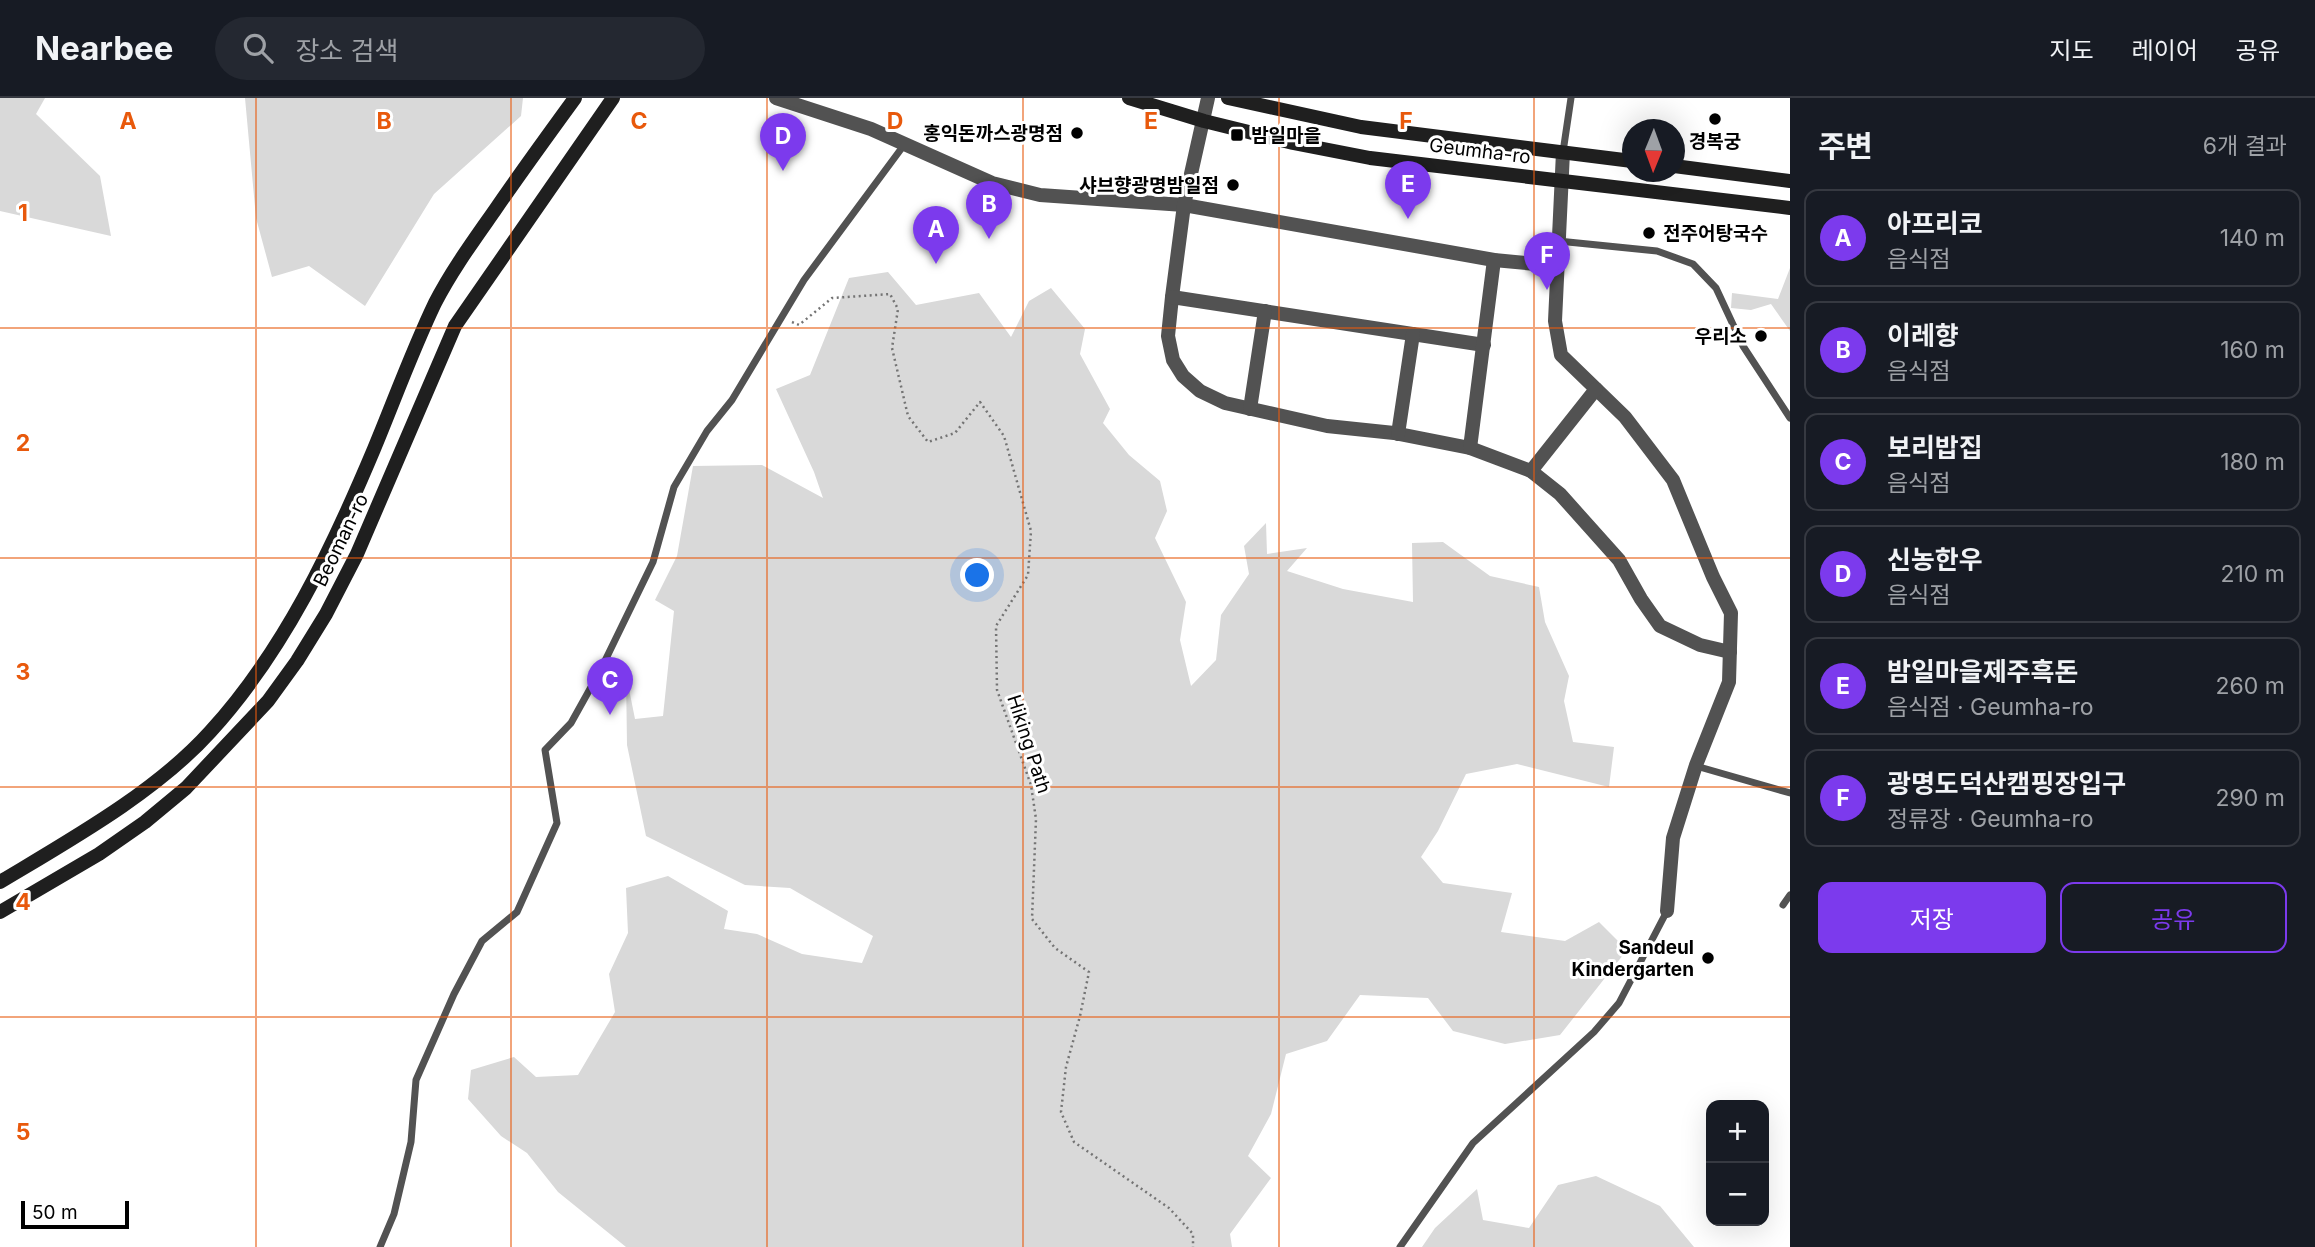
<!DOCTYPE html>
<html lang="ko">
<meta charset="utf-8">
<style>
:root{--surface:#171b24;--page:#242831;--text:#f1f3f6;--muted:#9ea1a6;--line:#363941;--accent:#7c3aed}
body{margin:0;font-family:Inter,"Noto Sans KR",sans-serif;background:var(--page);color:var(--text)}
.controls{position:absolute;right:21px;bottom:21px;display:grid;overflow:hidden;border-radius:14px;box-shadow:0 7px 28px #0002}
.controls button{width:63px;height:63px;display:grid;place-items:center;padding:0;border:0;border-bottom:2px solid var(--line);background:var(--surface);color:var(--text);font:35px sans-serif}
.compass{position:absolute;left:1622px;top:21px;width:63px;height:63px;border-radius:50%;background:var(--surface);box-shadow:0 7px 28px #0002;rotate:181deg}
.scale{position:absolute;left:21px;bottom:18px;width:108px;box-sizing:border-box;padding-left:7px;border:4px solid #000;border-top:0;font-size:19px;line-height:24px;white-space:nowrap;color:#000;-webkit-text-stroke:5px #fff;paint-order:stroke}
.you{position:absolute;left:978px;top:478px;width:24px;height:24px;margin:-18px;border:5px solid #fff;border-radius:50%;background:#1a73e8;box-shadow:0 0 0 10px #1a73e833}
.badge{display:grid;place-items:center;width:46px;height:46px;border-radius:50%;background:var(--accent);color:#fff;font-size:23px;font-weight:700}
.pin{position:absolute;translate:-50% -58px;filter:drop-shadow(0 2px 4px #0008)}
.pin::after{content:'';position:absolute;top:37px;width:24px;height:21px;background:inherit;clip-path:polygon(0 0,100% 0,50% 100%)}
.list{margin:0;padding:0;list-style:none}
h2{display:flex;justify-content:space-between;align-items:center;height:91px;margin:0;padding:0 28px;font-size:30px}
h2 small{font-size:23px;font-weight:400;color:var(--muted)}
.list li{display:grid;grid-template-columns:46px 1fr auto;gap:21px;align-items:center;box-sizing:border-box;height:98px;margin:0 14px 14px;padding:0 14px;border:2px solid var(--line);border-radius:14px}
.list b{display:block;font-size:26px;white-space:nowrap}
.list p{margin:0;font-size:23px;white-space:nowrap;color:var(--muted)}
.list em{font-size:23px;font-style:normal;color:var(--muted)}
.actions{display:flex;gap:14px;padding:21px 28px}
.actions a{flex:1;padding:16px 0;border:2px solid var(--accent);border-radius:14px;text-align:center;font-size:24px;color:var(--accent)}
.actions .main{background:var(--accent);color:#fff}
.icon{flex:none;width:38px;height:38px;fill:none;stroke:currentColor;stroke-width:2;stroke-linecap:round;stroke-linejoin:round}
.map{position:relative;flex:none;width:1790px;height:1149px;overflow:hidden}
header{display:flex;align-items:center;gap:42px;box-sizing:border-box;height:98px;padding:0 35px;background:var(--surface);border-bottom:2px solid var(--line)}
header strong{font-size:33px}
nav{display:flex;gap:38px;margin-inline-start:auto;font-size:24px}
.search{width:490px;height:63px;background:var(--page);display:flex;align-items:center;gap:18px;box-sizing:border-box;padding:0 24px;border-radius:38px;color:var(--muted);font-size:26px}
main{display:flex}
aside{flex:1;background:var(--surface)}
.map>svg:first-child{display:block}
.green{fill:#d9d9d9}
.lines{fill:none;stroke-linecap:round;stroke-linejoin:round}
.path{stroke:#747474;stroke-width:2.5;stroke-dasharray:2 3.5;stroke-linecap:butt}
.lane{stroke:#525252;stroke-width:7}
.street{stroke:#525252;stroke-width:14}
.secondary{stroke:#1f1f1f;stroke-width:14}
.grid{fill:none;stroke:#e8590c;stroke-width:2;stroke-opacity:0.55}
.poi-dot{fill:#000;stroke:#fff;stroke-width:2.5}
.labels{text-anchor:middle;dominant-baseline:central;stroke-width:6;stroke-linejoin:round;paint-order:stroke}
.poi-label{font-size:19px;font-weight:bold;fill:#000;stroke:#fff;text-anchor:end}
.street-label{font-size:19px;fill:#000;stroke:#fff}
.grid-label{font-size:23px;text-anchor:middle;font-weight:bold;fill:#e8590c;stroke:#fff;stroke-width:6;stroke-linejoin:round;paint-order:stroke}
</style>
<header>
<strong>Nearbee</strong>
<div class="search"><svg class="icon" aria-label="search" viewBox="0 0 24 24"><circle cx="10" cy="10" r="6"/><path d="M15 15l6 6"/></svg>장소 검색</div>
<nav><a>지도</a><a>레이어</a><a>공유</a></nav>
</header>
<main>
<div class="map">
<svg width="1790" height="1149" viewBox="0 0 1790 1149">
<rect width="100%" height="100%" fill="#fff"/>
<g class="green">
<polygon points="0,0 45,0 36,16 100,78 111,138 0,113"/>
<polygon points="245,0 523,0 521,18 434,96 365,208 309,168 272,179 256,120"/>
<polygon points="1790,170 1790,233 1771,206 1751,212 1731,210 1732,195 1778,201"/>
<polygon points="888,174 916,207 979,195 1011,239 1029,203 1051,190 1085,231 1080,256 1110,311 1103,325 1129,357 1160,383 1167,413 1155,440 1186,504 1180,542 1191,588 1216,562 1221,517 1249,476 1244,448 1266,425 1267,456 1307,450 1287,473 1343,491 1413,504 1412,445 1443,444 1490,478 1539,489 1545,524 1569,578 1564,603 1573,644 1614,649 1609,689 1517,666 1466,676 1438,733 1421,759 1443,785 1512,795 1501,834 1565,843 1599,824 1627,852 1560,937 1505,946 1453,933 1428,900 1360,897 1327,943 1286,956 1271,1016 1248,1058 1271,1080 1230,1136 1232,1149 626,1149 558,1094 527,1055 501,1038 468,1001 471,972 514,959 536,979 578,977 615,914 609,876 628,835 626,790 668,778 728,813 724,831 757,836 802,856 862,865 873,838 790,790 745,787 646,738 627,647 626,576 635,621 663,618 674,513 655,502 677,458 693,368 762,367 823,400 814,374 776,291 810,277 849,180"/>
<polygon points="1596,1078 1660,1108 1694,1149 1422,1149 1435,1130 1477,1091 1483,1122 1529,1130 1558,1087"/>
</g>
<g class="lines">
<polyline class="path" points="792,224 799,227 832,200 890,196 898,211 892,250 908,318 928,344 955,335 980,304 1004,338 1031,433 1028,477 996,528 997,592 1031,687 1036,721 1032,821 1055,850 1089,874 1080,918 1066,969 1061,1014 1074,1044 1169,1110 1193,1136 1193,1149"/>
<g class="lane">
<polyline points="1563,54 1571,0"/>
<polyline points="1558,143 1657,153 1693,166 1716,190 1743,248 1790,320"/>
<polyline points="1696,668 1790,695"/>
<polyline points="1783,807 1790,797"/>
<polyline points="380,1149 394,1116 411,1044 416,982 454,896 482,843 517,814 557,725 545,652 571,625 600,573 653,464 674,389 707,333 732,302 804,182 904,47"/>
<polyline points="1400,1149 1473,1045 1594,934 1619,905 1667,813"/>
</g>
<g class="street">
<polyline points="776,0 871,31 992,85 1040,97 1184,107 1494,162 1557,168"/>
<polyline points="1208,0 1184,107 1172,199 1168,238 1173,262 1183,278 1200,293 1225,305 1327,328 1394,335 1470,350 1531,373 1560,396 1619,462 1641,501 1660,528 1700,547 1730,554"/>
<polyline points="1563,54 1555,223 1561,257 1625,319 1673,382 1713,479 1731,515 1729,584 1696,667 1673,740 1667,813"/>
<polyline points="1172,199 1484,247"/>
<polyline points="1250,311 1265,213"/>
<polyline points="1398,336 1413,236"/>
<polyline points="1470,350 1494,162"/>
<polyline points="1531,373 1596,291"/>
</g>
<g class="secondary">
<polyline points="1129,0 1204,23 1293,45 1370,60 1790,110"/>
<polyline points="1228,0 1361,29 1632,63"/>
<polyline points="1674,68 1790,83"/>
<path d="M 0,784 C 70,742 156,694 210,634 C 284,553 332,451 374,351 C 394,303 412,253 435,205 C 452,172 474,142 495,112 C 521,74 548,37 575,0"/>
<polyline points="0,814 99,756 145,724 186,690 268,603 297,563 326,516 357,456 455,228 613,0"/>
</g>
</g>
<path class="grid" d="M 256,0 L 256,1149M 511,0 L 511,1149M 767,0 L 767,1149M 1023,0 L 1023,1149M 1279,0 L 1279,1149M 1534,0 L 1534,1149M 0,230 L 1790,230M 0,460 L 1790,460M 0,689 L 1790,689M 0,919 L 1790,919"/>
<g class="poi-dot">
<circle cx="1715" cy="21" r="7"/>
<circle cx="1077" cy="35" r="7"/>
<rect x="1230" y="30" width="14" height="14" rx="3.5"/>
<circle cx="1233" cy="87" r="7"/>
<circle cx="1649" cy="135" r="7"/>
<circle cx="1761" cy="238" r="7"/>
<circle cx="1708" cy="860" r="7"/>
</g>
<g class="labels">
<g class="poi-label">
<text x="1063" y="35">홍익돈까스광명점</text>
<text x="1251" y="37" text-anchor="start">밤일마을</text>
<text x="1715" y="43" text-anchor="middle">경복궁</text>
<text x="1219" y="87">샤브향광명밤일점</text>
<text x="1663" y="135" text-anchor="start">전주어탕국수</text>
<text x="1747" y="238">우리소</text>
<text x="1694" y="849">Sandeul<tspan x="1694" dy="22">Kindergarten</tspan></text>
</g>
<g class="street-label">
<text transform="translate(1480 53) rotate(7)">Geumha-ro</text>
<text transform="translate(341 442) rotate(-64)">Beoman-ro</text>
<text transform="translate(1029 646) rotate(72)">Hiking Path</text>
</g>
</g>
<g class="grid-label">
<text x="128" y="31">A</text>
<text x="384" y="31">B</text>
<text x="639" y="31">C</text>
<text x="895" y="31">D</text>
<text x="1151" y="31">E</text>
<text x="1406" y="31">F</text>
<text x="23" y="123">1</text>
<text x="23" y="353">2</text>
<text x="23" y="582">3</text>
<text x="23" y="812">4</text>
<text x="23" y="1042">5</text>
</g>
</svg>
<div class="controls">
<button>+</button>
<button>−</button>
</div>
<svg class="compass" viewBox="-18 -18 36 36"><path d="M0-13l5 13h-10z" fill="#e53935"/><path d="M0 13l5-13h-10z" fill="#9ea1a6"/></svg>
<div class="scale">50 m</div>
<div class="you"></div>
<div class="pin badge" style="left:936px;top:166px">A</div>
<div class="pin badge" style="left:989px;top:141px">B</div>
<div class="pin badge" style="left:610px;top:617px">C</div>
<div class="pin badge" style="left:783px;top:73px">D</div>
<div class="pin badge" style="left:1408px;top:121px">E</div>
<div class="pin badge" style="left:1547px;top:192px">F</div>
</div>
<aside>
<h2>주변<small>6개 결과</small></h2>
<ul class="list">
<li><span class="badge">A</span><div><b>아프리코</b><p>음식점</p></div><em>140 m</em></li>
<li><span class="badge">B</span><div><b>이레향</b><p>음식점</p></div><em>160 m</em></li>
<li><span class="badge">C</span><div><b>보리밥집</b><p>음식점</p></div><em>180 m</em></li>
<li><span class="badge">D</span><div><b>신농한우</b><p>음식점</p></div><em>210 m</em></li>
<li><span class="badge">E</span><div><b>밤일마을제주흑돈</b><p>음식점 · Geumha-ro</p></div><em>260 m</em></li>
<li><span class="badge">F</span><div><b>광명도덕산캠핑장입구</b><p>정류장 · Geumha-ro</p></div><em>290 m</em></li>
</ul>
<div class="actions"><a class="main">저장</a><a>공유</a></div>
</aside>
</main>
